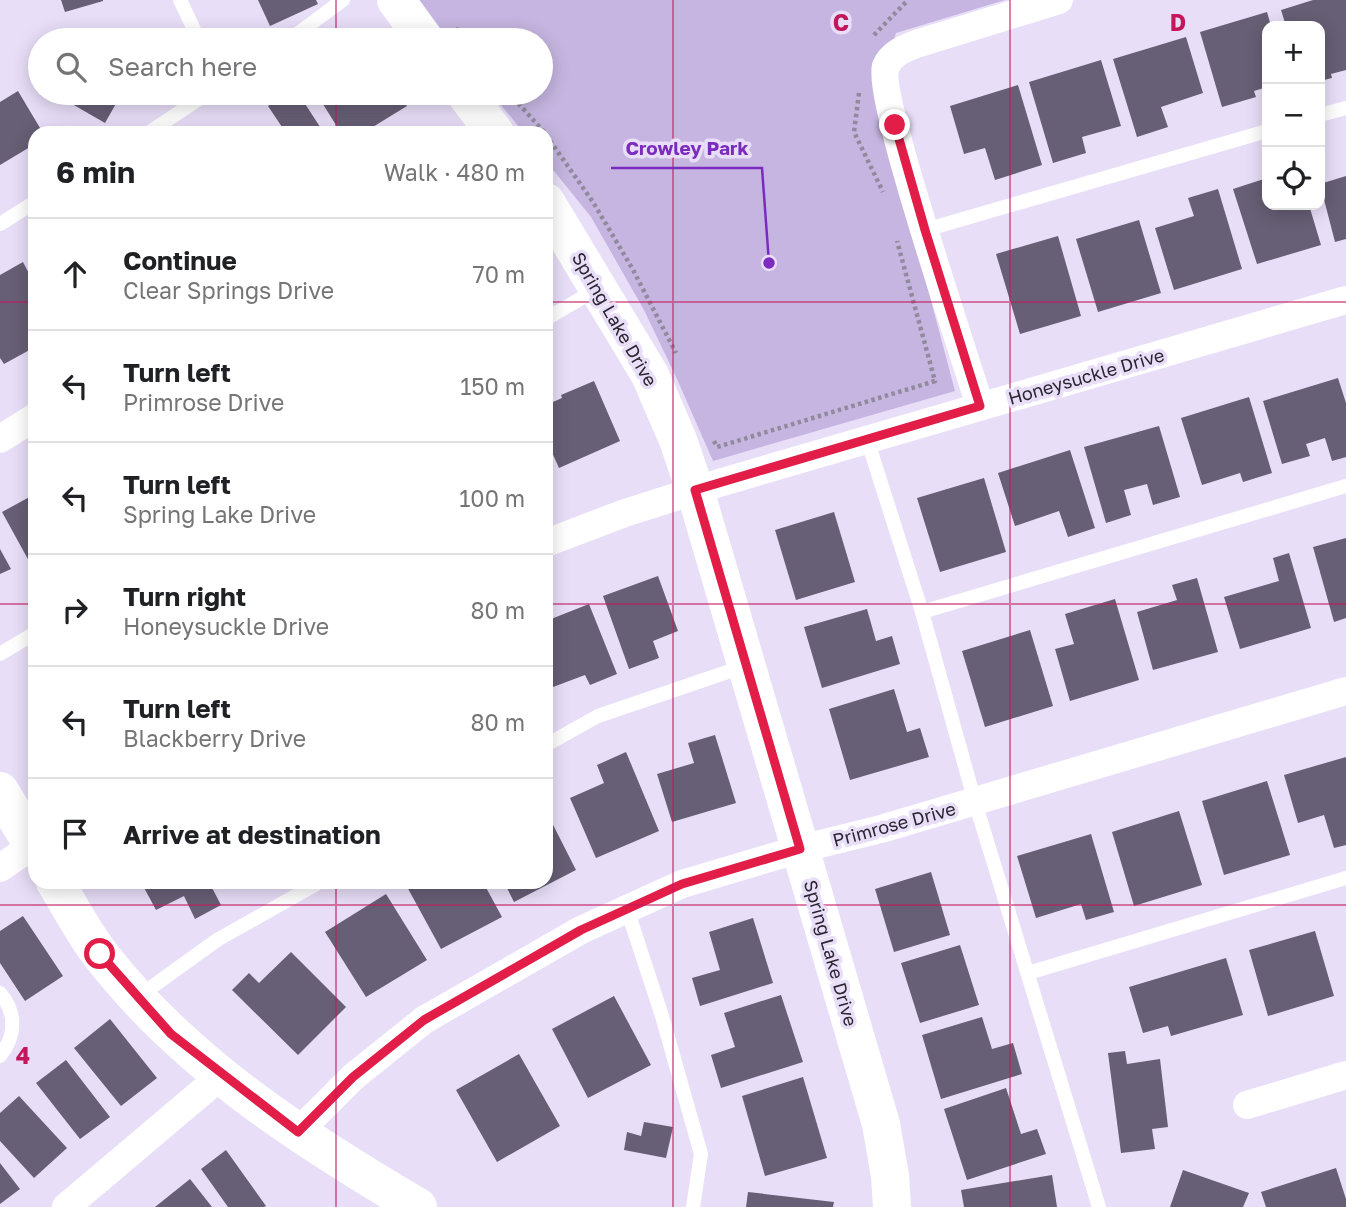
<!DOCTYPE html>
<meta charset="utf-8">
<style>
:root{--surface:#fff;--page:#f2f2f2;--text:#202124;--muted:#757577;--line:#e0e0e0}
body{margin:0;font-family:"Golos Text",sans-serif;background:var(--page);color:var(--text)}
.controls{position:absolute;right:21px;top:21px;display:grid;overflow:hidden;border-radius:14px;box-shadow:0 4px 18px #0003}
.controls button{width:63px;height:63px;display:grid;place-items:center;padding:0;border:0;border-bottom:2px solid var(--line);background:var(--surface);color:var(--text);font:35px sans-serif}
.stop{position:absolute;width:21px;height:21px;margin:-16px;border:5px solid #e11d48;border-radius:50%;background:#fff}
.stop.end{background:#e11d48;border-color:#fff;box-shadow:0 2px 7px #0008}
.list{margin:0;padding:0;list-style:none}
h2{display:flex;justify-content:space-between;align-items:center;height:91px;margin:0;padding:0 28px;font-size:30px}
h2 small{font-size:23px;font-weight:400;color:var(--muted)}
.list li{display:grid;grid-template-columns:46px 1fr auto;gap:21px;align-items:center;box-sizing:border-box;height:112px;padding:0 28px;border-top:2px solid var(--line)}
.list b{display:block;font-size:26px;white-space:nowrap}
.list p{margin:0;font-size:23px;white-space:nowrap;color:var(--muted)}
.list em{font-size:23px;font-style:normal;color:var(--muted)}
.icon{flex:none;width:38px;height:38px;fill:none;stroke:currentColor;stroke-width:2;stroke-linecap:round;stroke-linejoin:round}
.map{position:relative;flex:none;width:1346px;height:1207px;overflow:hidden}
.search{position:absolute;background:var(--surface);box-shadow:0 4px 18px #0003;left:28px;top:28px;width:525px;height:77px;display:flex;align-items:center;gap:18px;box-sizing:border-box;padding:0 24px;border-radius:38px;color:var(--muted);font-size:26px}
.panel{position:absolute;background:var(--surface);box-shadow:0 4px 18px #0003;left:28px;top:126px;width:525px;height:763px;border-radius:21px}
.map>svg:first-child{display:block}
.green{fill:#c5b5e0}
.building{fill:#675f75}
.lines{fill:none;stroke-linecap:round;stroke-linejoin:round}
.path{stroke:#918a9d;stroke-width:4.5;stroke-dasharray:3.5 3.5;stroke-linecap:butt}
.lane{stroke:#fff;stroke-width:14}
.street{stroke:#fff;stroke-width:28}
.secondary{stroke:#fff;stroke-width:38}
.route{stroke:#e11d48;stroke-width:9}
.grid{fill:none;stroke:#c2185b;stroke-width:2;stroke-opacity:0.55}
.labels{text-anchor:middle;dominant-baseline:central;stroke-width:7;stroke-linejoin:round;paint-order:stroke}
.street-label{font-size:18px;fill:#2a2630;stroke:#e8def8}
.grid-label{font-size:23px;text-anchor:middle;font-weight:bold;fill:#c2185b;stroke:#e8def8;stroke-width:7;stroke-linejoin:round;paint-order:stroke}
.leader{fill:none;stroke:#7b2cbf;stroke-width:2.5}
.callout-dot{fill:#7b2cbf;stroke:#e8def8;stroke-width:2.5}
.callout-label{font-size:19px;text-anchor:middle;font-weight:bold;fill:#7b2cbf;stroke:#e8def8;stroke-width:7;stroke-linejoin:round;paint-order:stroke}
</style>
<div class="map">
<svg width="1346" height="1207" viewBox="0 0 1346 1207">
<rect width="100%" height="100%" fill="#e8def8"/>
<polygon class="green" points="417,0 1005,0 896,33 876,94 955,391 713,461 677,379 644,310 591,217 546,161 546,133 524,133 491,93 541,93 541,40 449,40"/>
<g class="building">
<polygon points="61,0 103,0 103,1 65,12"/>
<polygon points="258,0 316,0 318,4 270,26"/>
<polygon points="1313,0 1346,0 1346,70 1331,74 1332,78 1320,81 1320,26 1286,26 1281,10"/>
<polygon points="1267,12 1271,26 1267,26 1267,87 1254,91 1256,97 1222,107 1200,32"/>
<polygon points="1186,37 1203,93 1161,107 1168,127 1137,137 1113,59"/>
<polygon points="1101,60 1121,126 1082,137 1086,153 1053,163 1029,82"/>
<polygon points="1018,85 1042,165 995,180 985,148 964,154 950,106"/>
<polygon points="18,91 43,133 35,133 35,144 0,165 0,102"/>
<polygon points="53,93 122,93 105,123"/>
<polygon points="288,93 298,93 324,133 273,133 282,127 268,106"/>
<polygon points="316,93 399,93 407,106 363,133 341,133"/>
<polygon points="1346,176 1346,239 1335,242 1320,184"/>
<polygon points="1267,178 1267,205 1309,205 1321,245 1257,264 1233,189"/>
<polygon points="1218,189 1242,269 1174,290 1155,228 1194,216 1188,198"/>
<polygon points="1139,220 1161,293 1098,312 1076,239"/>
<polygon points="1058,236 1081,316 1020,334 996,254"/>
<polygon points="23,262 35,285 35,347 4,364 0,358 0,275"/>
<polygon points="1338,378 1346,403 1346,457 1332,461 1325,438 1306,444 1310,456 1282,464 1263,401"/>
<polygon points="594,381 620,441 559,468 546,439 546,405 562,398 561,395"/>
<polygon points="1249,397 1272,473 1243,482 1240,473 1202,485 1181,418"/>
<polygon points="1159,426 1180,497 1153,505 1147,484 1124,490 1131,515 1106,523 1084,447"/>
<polygon points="1070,450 1095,528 1068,537 1059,511 1015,526 998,473"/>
<polygon points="984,478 1006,552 940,572 917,498"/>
<polygon points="35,494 35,572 2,512"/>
<polygon points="834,512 855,582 796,600 775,530"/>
<polygon points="1346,538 1346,618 1334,622 1313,547"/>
<polygon points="0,549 11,569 0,574"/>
<polygon points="1289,553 1311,628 1240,649 1224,597 1279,581 1273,558"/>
<polygon points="658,576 678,631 653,641 659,658 629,669 603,596"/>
<polygon points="1197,578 1218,652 1153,670 1137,612 1177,600 1172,585"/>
<polygon points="1115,599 1139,680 1070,701 1055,649 1074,644 1065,614"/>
<polygon points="589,604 617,674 590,685 585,675 553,687 546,671 546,621"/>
<polygon points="867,609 876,641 892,636 900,664 822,688 804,627"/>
<polygon points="1030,630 1053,706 985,727 962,651"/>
<polygon points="894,689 907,732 920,728 929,757 850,780 829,709"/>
<polygon points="715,735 736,803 672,822 657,774 694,763 688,743"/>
<polygon points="626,752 659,831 596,858 570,798 604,783 597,765"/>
<polygon points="1346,757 1346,845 1334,848 1324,815 1298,823 1284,775"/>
<polygon points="1267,781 1290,855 1224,875 1202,801"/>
<polygon points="546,811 576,870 514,902 504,882 546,882"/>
<polygon points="1179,811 1202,885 1134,906 1112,832"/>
<polygon points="1091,834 1114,912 1086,920 1081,904 1036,918 1017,856"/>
<polygon points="931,872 950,935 894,952 875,889"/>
<polygon points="141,882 209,882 221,905 195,919 184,896 156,910"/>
<polygon points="412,882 483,882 502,917 441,949 406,885"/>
<polygon points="386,894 427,960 366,997 325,932"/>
<polygon points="23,916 63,976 25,1001 0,963 0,931"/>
<polygon points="753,918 773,983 700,1006 692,978 720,970 709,932"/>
<polygon points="1315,931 1334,996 1268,1016 1249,950"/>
<polygon points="960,945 979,1005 920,1023 901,963"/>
<polygon points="291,952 346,1007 298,1055 232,990 249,973 259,983"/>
<polygon points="1226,958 1243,1015 1171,1036 1168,1026 1143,1033 1129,987"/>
<polygon points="781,995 803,1062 721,1088 711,1055 735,1047 724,1013"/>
<polygon points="614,996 651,1065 588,1098 552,1029"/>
<polygon points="982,1017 992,1049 1013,1043 1022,1074 941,1099 922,1035"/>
<polygon points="110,1019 157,1078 121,1106 74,1048"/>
<polygon points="1125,1051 1127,1064 1160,1059 1168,1127 1152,1129 1155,1149 1121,1153 1108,1053"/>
<polygon points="519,1054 560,1126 497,1162 456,1090"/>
<polygon points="66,1060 110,1117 80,1139 36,1083"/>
<polygon points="803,1077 827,1158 765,1176 742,1096"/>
<polygon points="1006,1088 1021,1134 1037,1129 1046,1154 967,1180 944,1109"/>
<polygon points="19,1096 67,1148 34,1178 0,1141 0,1113"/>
<polygon points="644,1122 673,1127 666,1158 624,1150 627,1132 641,1136"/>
<polygon points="226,1150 266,1206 264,1207 228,1207 201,1169"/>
<polygon points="0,1163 20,1189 0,1204"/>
<polygon points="1336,1168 1346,1199 1346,1207 1266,1207 1261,1192"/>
<polygon points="1183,1170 1249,1193 1243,1207 1170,1207"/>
<polygon points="1052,1175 1057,1207 964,1207 961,1190"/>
<polygon points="190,1179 212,1207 155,1207"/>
<polygon points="748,1192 834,1202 833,1207 746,1207"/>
</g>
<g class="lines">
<g class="path">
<polyline points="456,28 465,40"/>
<polyline points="874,35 908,0"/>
<polyline points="509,93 545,133"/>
<polyline points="859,93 854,132 883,192"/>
<polyline points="546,135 593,202 632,268 676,353"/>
<polyline points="714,441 717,447 935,381 897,241"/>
</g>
<g class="lane">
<polyline points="180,0 199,40"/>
<polyline points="289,40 343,0"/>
<polyline points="1320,115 1346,108"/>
<polyline points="148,133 208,93"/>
<polyline points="0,224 35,202"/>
<polyline points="925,230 1267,131"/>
<polyline points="546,319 597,289"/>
<polyline points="867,439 922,612 975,802 1099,1207"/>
<polyline points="922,612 1346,486"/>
<polyline points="0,654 35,633"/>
<polyline points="546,745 598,716 745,666"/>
<polyline points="627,909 662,1016 701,1154 693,1207"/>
<polyline points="1028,973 1346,878"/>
<path d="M 0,993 C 17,1013 16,1036 0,1056"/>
<polyline points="138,997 217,940 320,882"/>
</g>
<g class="street">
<path d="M 980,406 C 966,360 875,92 886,66 C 892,53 904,49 916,44 L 1059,0"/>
<polyline points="0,439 35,417"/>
<polyline points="546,543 625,513 719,483 1346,300"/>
<polyline points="0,868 35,844"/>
<polyline points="1247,1105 1346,1075"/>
<polyline points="298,1132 353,1077 424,1020 581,930 682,884 800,849 881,829 1346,691"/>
<polyline points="66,1207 222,1075"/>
</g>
<g class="secondary">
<polyline points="396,0 425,40"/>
<polyline points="465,93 495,133"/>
<polyline points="546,202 650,375 678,440 695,490 881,1124 890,1176 892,1207"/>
<polyline points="0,791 35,849"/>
<path d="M 55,882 C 70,906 83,932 100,954 C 183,1062 302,1139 418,1207"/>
</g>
</g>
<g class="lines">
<polyline class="route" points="100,954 171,1034 298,1132 353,1077 424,1020 581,930 682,884 800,849 695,490 980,406 925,230 895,125"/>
</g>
<path class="grid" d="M 336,0 L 336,40M 673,0 L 673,1207M 1010,0 L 1010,1207M 336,93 L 336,133M 0,302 L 35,302M 546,302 L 1346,302M 0,604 L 35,604M 546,604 L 1346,604M 336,882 L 336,1207M 0,905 L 1346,905"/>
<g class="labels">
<g class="street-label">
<text transform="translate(615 319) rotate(60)">Spring Lake Drive</text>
<text transform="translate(1086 376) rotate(-16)">Honeysuckle Drive</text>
<text transform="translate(894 824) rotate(-15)">Primrose Drive</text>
<text transform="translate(831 953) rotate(74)">Spring Lake Drive</text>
</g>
</g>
<g class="grid-label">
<text x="841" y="31">C</text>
<text x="1178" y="31">D</text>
<text x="23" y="1064">4</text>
</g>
<path class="leader" d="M769 263L762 168H611"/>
<circle class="callout-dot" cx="769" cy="263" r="7"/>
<g class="callout-label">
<text x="687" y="155">Crowley Park</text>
</g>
</svg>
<div class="controls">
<button>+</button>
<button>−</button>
<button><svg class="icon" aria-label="locate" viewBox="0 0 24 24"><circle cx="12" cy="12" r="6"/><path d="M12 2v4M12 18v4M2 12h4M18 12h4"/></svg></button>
</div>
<div class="stop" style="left:100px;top:954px"></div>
<div class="stop end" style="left:895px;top:125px"></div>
<div class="search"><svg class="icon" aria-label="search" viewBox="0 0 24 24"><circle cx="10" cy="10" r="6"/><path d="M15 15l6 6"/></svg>Search here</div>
<section class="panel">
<h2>6 min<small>Walk · 480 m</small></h2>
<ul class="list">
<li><svg class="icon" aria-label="ahead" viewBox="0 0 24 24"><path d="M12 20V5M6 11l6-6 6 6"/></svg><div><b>Continue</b><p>Clear Springs Drive</p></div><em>70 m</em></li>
<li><svg class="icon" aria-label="left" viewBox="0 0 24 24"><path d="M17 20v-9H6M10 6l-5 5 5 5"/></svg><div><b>Turn left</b><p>Primrose Drive</p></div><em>150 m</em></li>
<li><svg class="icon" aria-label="left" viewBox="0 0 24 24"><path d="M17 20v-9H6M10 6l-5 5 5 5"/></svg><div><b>Turn left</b><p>Spring Lake Drive</p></div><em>100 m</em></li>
<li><svg class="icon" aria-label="right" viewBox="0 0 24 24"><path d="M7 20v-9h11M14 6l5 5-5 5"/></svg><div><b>Turn right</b><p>Honeysuckle Drive</p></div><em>80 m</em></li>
<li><svg class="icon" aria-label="left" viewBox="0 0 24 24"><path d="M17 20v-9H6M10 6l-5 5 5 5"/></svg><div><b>Turn left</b><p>Blackberry Drive</p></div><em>80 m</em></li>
<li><svg class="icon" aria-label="arrive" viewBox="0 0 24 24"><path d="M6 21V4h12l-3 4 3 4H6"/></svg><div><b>Arrive at destination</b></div></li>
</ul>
</section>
</div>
